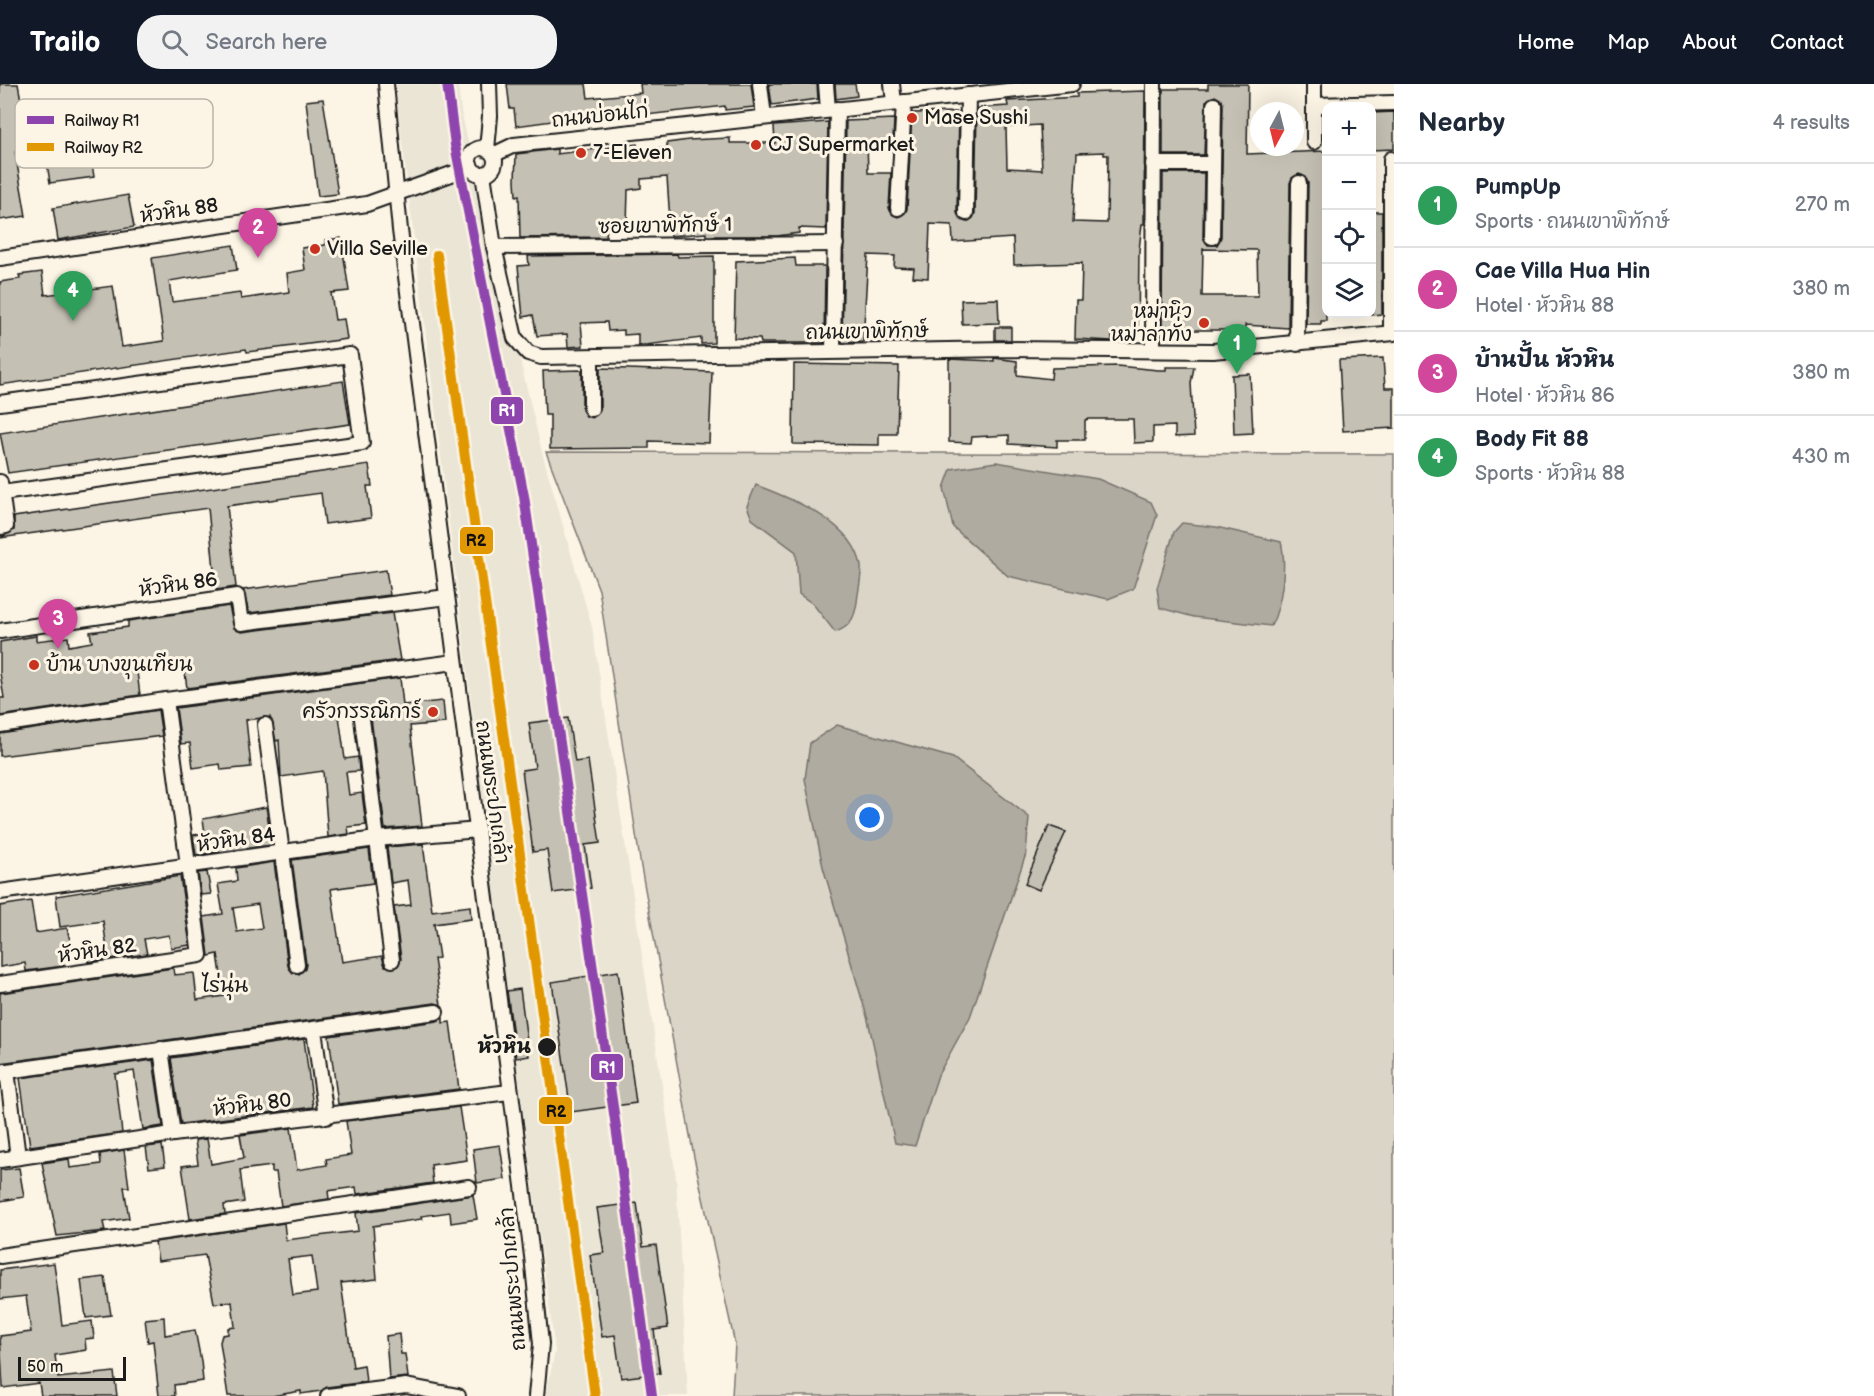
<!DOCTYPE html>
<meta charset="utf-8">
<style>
:root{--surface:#fff;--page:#f2f2f3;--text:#1f2937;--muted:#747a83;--line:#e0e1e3;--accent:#111827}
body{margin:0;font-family:"Balsamiq Sans","Playpen Sans Thai",sans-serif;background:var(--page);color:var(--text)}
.controls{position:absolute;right:18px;top:18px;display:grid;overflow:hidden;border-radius:12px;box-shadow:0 6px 24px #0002}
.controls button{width:54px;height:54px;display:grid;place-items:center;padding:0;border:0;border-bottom:2px solid var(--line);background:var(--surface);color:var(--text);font:30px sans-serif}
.compass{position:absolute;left:1250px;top:18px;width:54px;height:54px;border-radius:50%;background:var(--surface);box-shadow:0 6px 24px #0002;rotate:187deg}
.scale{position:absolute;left:18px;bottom:15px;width:108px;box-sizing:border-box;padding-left:6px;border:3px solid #1c1c1c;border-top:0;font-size:16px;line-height:21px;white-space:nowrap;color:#1c1c1c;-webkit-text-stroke:4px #fcf5e5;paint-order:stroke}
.you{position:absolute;left:870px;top:734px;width:21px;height:21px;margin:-15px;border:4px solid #fff;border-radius:50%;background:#1a73e8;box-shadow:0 0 0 9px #1a73e833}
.badge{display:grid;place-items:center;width:39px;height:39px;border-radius:50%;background:var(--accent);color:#fff;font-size:20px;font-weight:700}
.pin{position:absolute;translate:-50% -50px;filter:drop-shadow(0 2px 3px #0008)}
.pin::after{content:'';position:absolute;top:32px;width:21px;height:18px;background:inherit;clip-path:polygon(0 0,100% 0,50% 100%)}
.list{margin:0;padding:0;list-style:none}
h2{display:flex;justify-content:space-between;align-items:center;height:78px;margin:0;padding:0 24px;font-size:26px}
h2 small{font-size:20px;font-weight:400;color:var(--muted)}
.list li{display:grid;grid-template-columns:39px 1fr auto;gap:18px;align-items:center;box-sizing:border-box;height:84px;padding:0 24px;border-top:2px solid var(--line)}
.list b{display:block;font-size:22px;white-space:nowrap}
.list p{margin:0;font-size:20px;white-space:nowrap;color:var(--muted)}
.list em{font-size:20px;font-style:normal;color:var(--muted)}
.icon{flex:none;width:33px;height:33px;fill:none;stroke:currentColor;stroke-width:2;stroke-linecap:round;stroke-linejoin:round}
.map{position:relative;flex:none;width:1394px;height:1312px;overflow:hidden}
header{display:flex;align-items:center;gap:36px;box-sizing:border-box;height:84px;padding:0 30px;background:var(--accent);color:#fff}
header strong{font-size:28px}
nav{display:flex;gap:33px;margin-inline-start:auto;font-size:21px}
.search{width:420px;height:54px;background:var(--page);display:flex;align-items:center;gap:15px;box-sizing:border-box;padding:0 21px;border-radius:24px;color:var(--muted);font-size:22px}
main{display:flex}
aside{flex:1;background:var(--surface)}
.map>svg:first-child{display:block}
.built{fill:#ebe5d6}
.green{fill:#dbd5c8;stroke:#7c7872;stroke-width:1.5}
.water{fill:#b0aba1;stroke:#75726c;stroke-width:1.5}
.building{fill:#c4c0b3;stroke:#1c1c1c;stroke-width:1.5;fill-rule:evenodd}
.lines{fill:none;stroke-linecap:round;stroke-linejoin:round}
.minor-casing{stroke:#1c1c1c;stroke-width:18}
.minor{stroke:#fcf5e5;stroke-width:14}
.rail-1-casing{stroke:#fcf5e5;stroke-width:15}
.rail-2-casing{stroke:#fcf5e5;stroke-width:15}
.rail-1{stroke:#8e44ad;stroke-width:10}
.rail-2{stroke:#e19803;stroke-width:10}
.poi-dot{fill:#c8321e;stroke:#fcf5e5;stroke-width:2}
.stop-dot{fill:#1c1c1c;stroke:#fcf5e5;stroke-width:2}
.labels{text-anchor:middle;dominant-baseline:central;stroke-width:6;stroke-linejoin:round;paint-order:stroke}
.street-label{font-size:20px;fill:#1c1c1c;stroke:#fcf5e5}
.poi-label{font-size:20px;fill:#1c1c1c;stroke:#fcf5e5;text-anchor:start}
.stop-label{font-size:20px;font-weight:bold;fill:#1c1c1c;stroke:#fcf5e5;text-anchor:end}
.neighbourhood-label{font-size:21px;fill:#1c1c1c;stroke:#fcf5e5}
.key{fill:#fcf5e5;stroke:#b9b4a9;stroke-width:1.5}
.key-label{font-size:16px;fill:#1c1c1c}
.line-badge{stroke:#fcf5e5;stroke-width:2}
.badge-label{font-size:16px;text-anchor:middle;font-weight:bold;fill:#fff}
.pale-badge-label{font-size:16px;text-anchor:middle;font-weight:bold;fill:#111}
</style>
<header>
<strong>Trailo</strong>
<div class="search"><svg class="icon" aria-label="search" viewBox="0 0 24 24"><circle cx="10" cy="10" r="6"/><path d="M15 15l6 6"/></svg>Search here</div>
<nav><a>Home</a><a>Map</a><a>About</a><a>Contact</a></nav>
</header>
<main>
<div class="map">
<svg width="1394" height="1312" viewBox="0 0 1394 1312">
<rect width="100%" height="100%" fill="#fcf5e5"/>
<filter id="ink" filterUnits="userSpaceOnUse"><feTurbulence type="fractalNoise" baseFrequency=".0167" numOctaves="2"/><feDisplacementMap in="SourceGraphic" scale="12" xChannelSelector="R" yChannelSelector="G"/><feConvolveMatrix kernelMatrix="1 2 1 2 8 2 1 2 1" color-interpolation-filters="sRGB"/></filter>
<g filter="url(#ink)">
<polygon class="built" points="395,0 458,0 461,27 542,368 592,543 676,1093 688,1312 546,1312 555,1267 505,891"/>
<polygon class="green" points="546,368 1394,370 1394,1312 732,1312 735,1260 694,1073 641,783 599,506"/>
<g class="water">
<polygon points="996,378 1098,395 1151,418 1157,431 1133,505 1108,515 1008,492 953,443 944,404 951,385"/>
<path d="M 756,401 C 790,414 854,438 861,482 C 862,492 858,507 857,518 C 855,533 850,544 835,548 L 813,520 L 799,510 L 796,468 L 752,435 L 747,422 Z"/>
<path d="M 1182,439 L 1216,443 L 1281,458 C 1287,482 1282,520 1271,542 L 1194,533 L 1160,524 L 1157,504 L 1174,448 Z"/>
<polygon points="837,641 953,674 1029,733 1026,770 970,933 938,991 915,1062 895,1059 868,936 823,783 805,695 810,659"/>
</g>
<g class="building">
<polygon points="0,0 18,0 30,65 15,68 26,132 0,136"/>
<polygon points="507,0 586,0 588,14 641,9 640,0 751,0 754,23 725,26 725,22 628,33 627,29 590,33 590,36 574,38 574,34 516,42 514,25 510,25"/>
<polygon points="769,0 817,0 818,15 772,21"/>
<polygon points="835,0 855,0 857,12 836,15"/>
<path d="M 1208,0 L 1248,0 L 1247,70 L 1326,67 L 1326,237 L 1321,237 L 1321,240 L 1306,240 L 1308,99 L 1304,92 L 1299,90 L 1292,94 L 1290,99 L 1288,244 L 1245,241 L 1245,246 L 1162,246 L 1163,89 L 1204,89 L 1203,153 L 1208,161 L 1217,161 L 1221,153 L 1223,21 L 1222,16 L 1215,12 L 1206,17 L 1204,71 L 1163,71 L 1163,5 L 1208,5 ZM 1203,165 L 1257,166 L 1258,212 L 1202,212 Z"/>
<path d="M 1145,7 L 1144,140 L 1142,140 L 1139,166 L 1138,249 L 1112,248 L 1112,257 L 1075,255 L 1076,216 L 1081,216 L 1082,179 L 1014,181 L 1013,154 L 953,158 L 952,141 L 930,140 L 928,194 L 913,193 L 914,184 L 894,183 L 895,172 L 868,171 L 863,258 L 842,259 L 846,37 L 894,35 L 893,57 L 867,58 L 868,89 L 891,89 L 889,124 L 893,131 L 898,133 L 905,129 L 907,125 L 912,29 L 959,28 L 957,129 L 961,136 L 966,138 L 973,134 L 975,129 L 977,24 L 1008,22 L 1007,17 L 1077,13 L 1077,9 ZM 1040,41 L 1042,86 L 1007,84 L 1006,43 ZM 1104,68 L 1104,71 L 1108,71 L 1107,139 L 1073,138 L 1077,69 Z"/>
<polygon points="323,15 338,110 318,112 306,17"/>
<polygon points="1394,28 1394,65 1371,66 1371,29"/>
<polygon points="828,38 826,145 799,144 799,149 777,152 706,152 706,149 671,152 667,93 641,95 641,104 628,106 627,141 607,141 606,153 520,154 519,111 516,112 515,96 516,70 557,65 557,70 637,60 638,66 667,64 667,59 689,56 730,54 730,59 775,59 774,42"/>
<polygon points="90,66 94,93 50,99 46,72"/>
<polygon points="128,111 134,143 58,156 53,124"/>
<polygon points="1371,128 1382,128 1382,230 1371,231"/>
<polygon points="341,154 349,207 331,209 335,236 344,235 347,255 247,268 246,265 0,301 0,198 20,195 19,191 42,188 45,211 113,202 122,263 164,257 152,174 233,161 237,186 169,197 172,218 240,209 241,215 289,208 287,189 305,186 302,164 325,161 325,156"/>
<polygon points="677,170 678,173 714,172 714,259 701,260 701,254 638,262 638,250 624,251 624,246 608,247 607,238 581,239 583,262 568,263 567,250 537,252 533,231 523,233 518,182 529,181 528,172"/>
<polygon points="795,174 796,182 825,182 824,259 761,259 760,255 734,254 736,177"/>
<polygon points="998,215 999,239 962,240 961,216"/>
<rect x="995" y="243" width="16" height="13"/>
<polygon points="994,274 1017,277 1017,291 1051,295 1052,284 1117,282 1158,286 1166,286 1166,283 1194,283 1191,299 1194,352 1175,353 1175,342 1153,343 1153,358 1134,359 1133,335 1089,335 1085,336 1085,356 1057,356 1057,363 1009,360 1009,351 972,353 971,359 949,358 949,275 994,277"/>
<polygon points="1383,274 1385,304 1394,304 1394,344 1343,347 1339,276"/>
<polygon points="794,280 899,282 897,350 879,350 879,361 793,360"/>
<polygon points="600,284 712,288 709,359 649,357 649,364 550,365 550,331 545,331 543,287 582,286 582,326 586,332 592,334 600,326"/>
<polygon points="1250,290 1253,349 1234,350 1232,291"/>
<polygon points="343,297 350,340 8,389 0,349"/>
<polygon points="369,381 372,402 367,402 371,434 325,440 321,409 227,422 236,503 216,506 208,424 0,454 14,446 14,433"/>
<polygon points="386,486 390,511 249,529 243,506"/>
<polygon points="229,522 234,544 242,548 392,529 400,576 187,604 184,582 165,584 137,588 140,611 0,632 0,614 4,614 0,589 0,558 36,552 36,557 68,553 69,562 92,558 90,548 128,543 128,537"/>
<polygon points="400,594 403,621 443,617 445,639 410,642 422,742 385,745 371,634 365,622 338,625 345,675 358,673 359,687 346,688 349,711 362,709 366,741 348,743 349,750 328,753 323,687 281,693 279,656 276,657 270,633 246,636 251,683 221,686 220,680 193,684 190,659 181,660 176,624"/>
<polygon points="158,626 162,652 0,672 0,650"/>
<polygon points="568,634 575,678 588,676 600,759 585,761 591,804 553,809 547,766 533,768 522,686 535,684 529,639"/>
<polygon points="266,723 272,761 196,771 193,751 205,749 203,735"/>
<polygon points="1049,742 1066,748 1039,806 1025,800"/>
<path d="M 423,760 L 432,827 L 470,822 L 471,835 L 434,840 L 439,874 L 434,875 L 441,921 L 435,919 L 0,979 L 0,909 L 173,884 L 174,891 L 194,889 L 197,916 L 224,912 L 218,870 L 209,872 L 204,833 L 223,830 L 218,800 L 237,797 L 236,784 L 274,778 L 288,882 L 293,889 L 299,890 L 305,885 L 306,880 L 292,776 L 369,765 L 373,799 L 331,805 L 342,878 L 382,872 L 385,882 L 397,883 L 401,875 L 394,823 L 411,821 L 408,796 L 391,799 L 387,763 ZM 258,820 L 262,844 L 237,848 L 233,824 Z"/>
<polygon points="207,788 211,810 201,811 198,789"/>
<polygon points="180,792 190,861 171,864 169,851 144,855 147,870 88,878 86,868 107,865 103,837 60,843 56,812"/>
<polygon points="31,817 36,849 67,844 71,861 61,863 64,882 26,887 25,879 0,883 0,822"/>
<polygon points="618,887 636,1019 571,1028 552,898"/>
<polygon points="520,905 529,972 516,974 507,907"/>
<polygon points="443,934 443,939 450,938 459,1005 338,1020 329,952 437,937"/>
<polygon points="304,955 313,1023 181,1040 171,974"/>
<polygon points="153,976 163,1042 143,1045 134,987 115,990 122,1049 30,1062 20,994"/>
<polygon points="459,1023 467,1076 431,1081 433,1099 357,1110 356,1103 328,1107 329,1115 281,1122 276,1088 272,1088 272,1082 240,1086 244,1118 224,1121 225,1130 190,1135 182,1082 198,1080 195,1056 207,1055 211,1080 244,1074 240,1051 291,1044 297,1086 327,1081 326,1075 351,1071 346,1037"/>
<polygon points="162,1061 165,1082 149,1084 146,1063"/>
<polygon points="500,1061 505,1095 477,1099 473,1065"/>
<polygon points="124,1066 129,1103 124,1103 129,1134 103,1138 105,1147 57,1152 42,1079 69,1075 70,1084 101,1080 100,1070"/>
<polygon points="19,1084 24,1113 0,1117 0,1086"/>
<path d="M 473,1111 L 477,1135 L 451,1139 L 450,1128 L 421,1132 L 422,1135 L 373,1142 L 377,1195 L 341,1199 L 353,1283 L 364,1281 L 366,1298 L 327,1303 L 321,1307 L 301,1310 L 301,1307 L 272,1312 L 228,1312 L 220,1258 L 222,1251 L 228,1250 L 228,1244 L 235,1243 L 232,1218 L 214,1219 L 205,1171 L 158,1177 L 155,1158 L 284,1139 L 286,1156 L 358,1147 L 356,1129 ZM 312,1172 L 317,1208 L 293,1211 L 288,1175 Z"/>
<polygon points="637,1119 643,1163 656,1161 668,1244 654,1246 660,1289 621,1294 615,1251 602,1253 590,1171 604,1169 597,1124"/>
<polygon points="54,1179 62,1241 92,1237 94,1254 85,1255 86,1266 55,1271 58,1294 114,1288 117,1312 41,1312 39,1299 3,1304 0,1252 31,1248 26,1212 0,1215 0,1186"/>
<polygon points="105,1193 111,1231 86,1234 81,1196"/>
<polygon points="164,1233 165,1251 195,1246 201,1277 203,1297 174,1301 175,1312 159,1312 153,1257 148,1258 145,1235"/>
<polygon points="399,1250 401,1270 405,1270 408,1293 389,1295 386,1252"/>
</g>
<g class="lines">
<g class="minor-casing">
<g id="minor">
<polyline points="386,0 400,146 532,1172 541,1260 536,1312"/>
<polyline points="760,0 764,33"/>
<polyline points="826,0 828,26"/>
<polyline points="892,0 894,19"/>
<polyline points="1314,21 1394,19"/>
<polyline points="1314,58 1314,0"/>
<circle cx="482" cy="77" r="13"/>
<polyline points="487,66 490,32 489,0"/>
<polyline points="493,71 514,61 1072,0"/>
<polyline points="1153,80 1213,80"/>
<polyline points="483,90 494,163 515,254 528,269 541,273 1007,265 1213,267 1394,249"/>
<polyline points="898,124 904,18"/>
<polyline points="966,129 968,11"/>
<polyline points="1212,153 1214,21"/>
<polyline points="494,163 836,160"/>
<polyline points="0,174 367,120 471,83"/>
<polyline points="1391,249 1391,75"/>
<polyline points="1297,260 1299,99"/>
<polyline points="1153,266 1154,0"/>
<polyline points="833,267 837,25"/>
<polyline points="591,273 591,325"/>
<polyline points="0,319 350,271 362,359 2,409"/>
<polyline points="0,398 6,442 0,443"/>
<polyline points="0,547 237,512 241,539 447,513"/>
<polyline points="362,635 392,876"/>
<polyline points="0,641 166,616 455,578"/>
<polyline points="265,641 297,881"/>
<polyline points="0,808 376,755 478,746"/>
<polyline points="0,900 200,871 166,616"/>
<polyline points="314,946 326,1033"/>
<polyline points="161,965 173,1050"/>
<polyline points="7,987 18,1073"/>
<polyline points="0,988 436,928"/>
<polyline points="0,1076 173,1050 509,1008"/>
<polyline points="0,1172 469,1103"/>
<polyline points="328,1312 406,1302 458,1312"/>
</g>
</g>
<use href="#minor" class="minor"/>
<g class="rail-1-casing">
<polyline id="rail-1" points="447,0 455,61 524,412 618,1057 652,1312"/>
</g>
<g class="rail-2-casing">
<polyline id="rail-2" points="437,171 595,1312"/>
</g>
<use href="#rail-1" class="rail-1"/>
<use href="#rail-2" class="rail-2"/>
</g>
</g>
<g class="poi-dot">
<circle cx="912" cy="34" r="6"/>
<circle cx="756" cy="61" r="6"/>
<circle cx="581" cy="69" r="6"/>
<circle cx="315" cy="165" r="6"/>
<circle cx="1204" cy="239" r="6"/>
<circle cx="34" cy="581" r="6"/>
<circle cx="433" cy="628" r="6"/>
</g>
<circle class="stop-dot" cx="547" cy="963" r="10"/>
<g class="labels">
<g class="street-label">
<text transform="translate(600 32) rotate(-6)">ถนนบ่อนไก่</text>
<text transform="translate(179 127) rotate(-8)">หัวหิน 88</text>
<text transform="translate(665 142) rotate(-1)">ซอยเขาพิทักษ์ 1</text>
<text transform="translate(867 248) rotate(-1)">ถนนเขาพิทักษ์</text>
<text transform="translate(178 501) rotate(-8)">หัวหิน 86</text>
<text transform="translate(492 708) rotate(82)">ถนนพระปกเกล้า</text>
<text transform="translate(236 756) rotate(-8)">หัวหิน 84</text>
<text transform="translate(97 867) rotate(-8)">หัวหิน 82</text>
<text transform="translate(252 1021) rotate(-7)">หัวหิน 80</text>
<text transform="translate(513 1195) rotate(-95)">ถนนพระปกเกล้า</text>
</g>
<g class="poi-label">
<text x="924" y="34">Mase Sushi</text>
<text x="768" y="61">CJ Supermarket</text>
<text x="593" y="69">7-Eleven</text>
<text x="327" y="165">Villa Seville</text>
<text x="1192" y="228" text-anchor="end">หม่านิว<tspan x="1192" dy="23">หม่าล่าทั่ง</tspan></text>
<text x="46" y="581">บ้าน บางขุนเทียน</text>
<text x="421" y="628" text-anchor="end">ครัวกรรณิการ์</text>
</g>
<g class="stop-label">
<text x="531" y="963">หัวหิน</text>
</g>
<g class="neighbourhood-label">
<text x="225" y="901">ไร่นุ่น</text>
</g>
</g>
<rect x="15" y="15" width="198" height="69" rx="9" class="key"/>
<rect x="27" y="32" width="27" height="8" fill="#8e44ad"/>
<rect x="27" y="59" width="27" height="8" fill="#e19803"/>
<g class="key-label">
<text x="64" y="42">Railway R1</text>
<text x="64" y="69">Railway R2</text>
</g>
<g class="line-badge">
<rect x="490" y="312" width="34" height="29" rx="6" fill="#8e44ad"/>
<rect x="459" y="442" width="35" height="29" rx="6" fill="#e19803"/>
<rect x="590" y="969" width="34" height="28" rx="6" fill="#8e44ad"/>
<rect x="538" y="1012" width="35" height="29" rx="6" fill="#e19803"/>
</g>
<g class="badge-label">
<text x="507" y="332">R1</text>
<text x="607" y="989">R1</text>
</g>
<g class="pale-badge-label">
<text x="476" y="462">R2</text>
<text x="556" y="1033">R2</text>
</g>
</svg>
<div class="controls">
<button>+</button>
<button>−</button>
<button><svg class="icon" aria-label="locate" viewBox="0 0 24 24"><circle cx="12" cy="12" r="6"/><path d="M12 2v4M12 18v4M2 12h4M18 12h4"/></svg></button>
<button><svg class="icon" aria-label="layers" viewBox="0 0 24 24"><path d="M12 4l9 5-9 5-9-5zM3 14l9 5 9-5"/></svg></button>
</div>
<svg class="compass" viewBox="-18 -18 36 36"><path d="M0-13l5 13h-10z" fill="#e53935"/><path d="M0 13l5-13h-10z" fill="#747a83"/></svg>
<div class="scale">50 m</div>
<div class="you"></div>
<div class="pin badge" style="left:1237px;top:290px;background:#2e9e5b">1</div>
<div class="pin badge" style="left:258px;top:174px;background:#d1479c">2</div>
<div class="pin badge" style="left:58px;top:565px;background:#d1479c">3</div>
<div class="pin badge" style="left:73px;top:237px;background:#2e9e5b">4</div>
</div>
<aside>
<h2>Nearby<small>4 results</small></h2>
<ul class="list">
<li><span class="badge" style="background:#2e9e5b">1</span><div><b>PumpUp</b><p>Sports · ถนนเขาพิทักษ์</p></div><em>270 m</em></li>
<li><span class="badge" style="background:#d1479c">2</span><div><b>Cae Villa Hua Hin</b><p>Hotel · หัวหิน 88</p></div><em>380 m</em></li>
<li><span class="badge" style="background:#d1479c">3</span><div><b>บ้านปั้น หัวหิน</b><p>Hotel · หัวหิน 86</p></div><em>380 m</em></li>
<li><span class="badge" style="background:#2e9e5b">4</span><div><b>Body Fit 88</b><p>Sports · หัวหิน 88</p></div><em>430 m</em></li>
</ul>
</aside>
</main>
